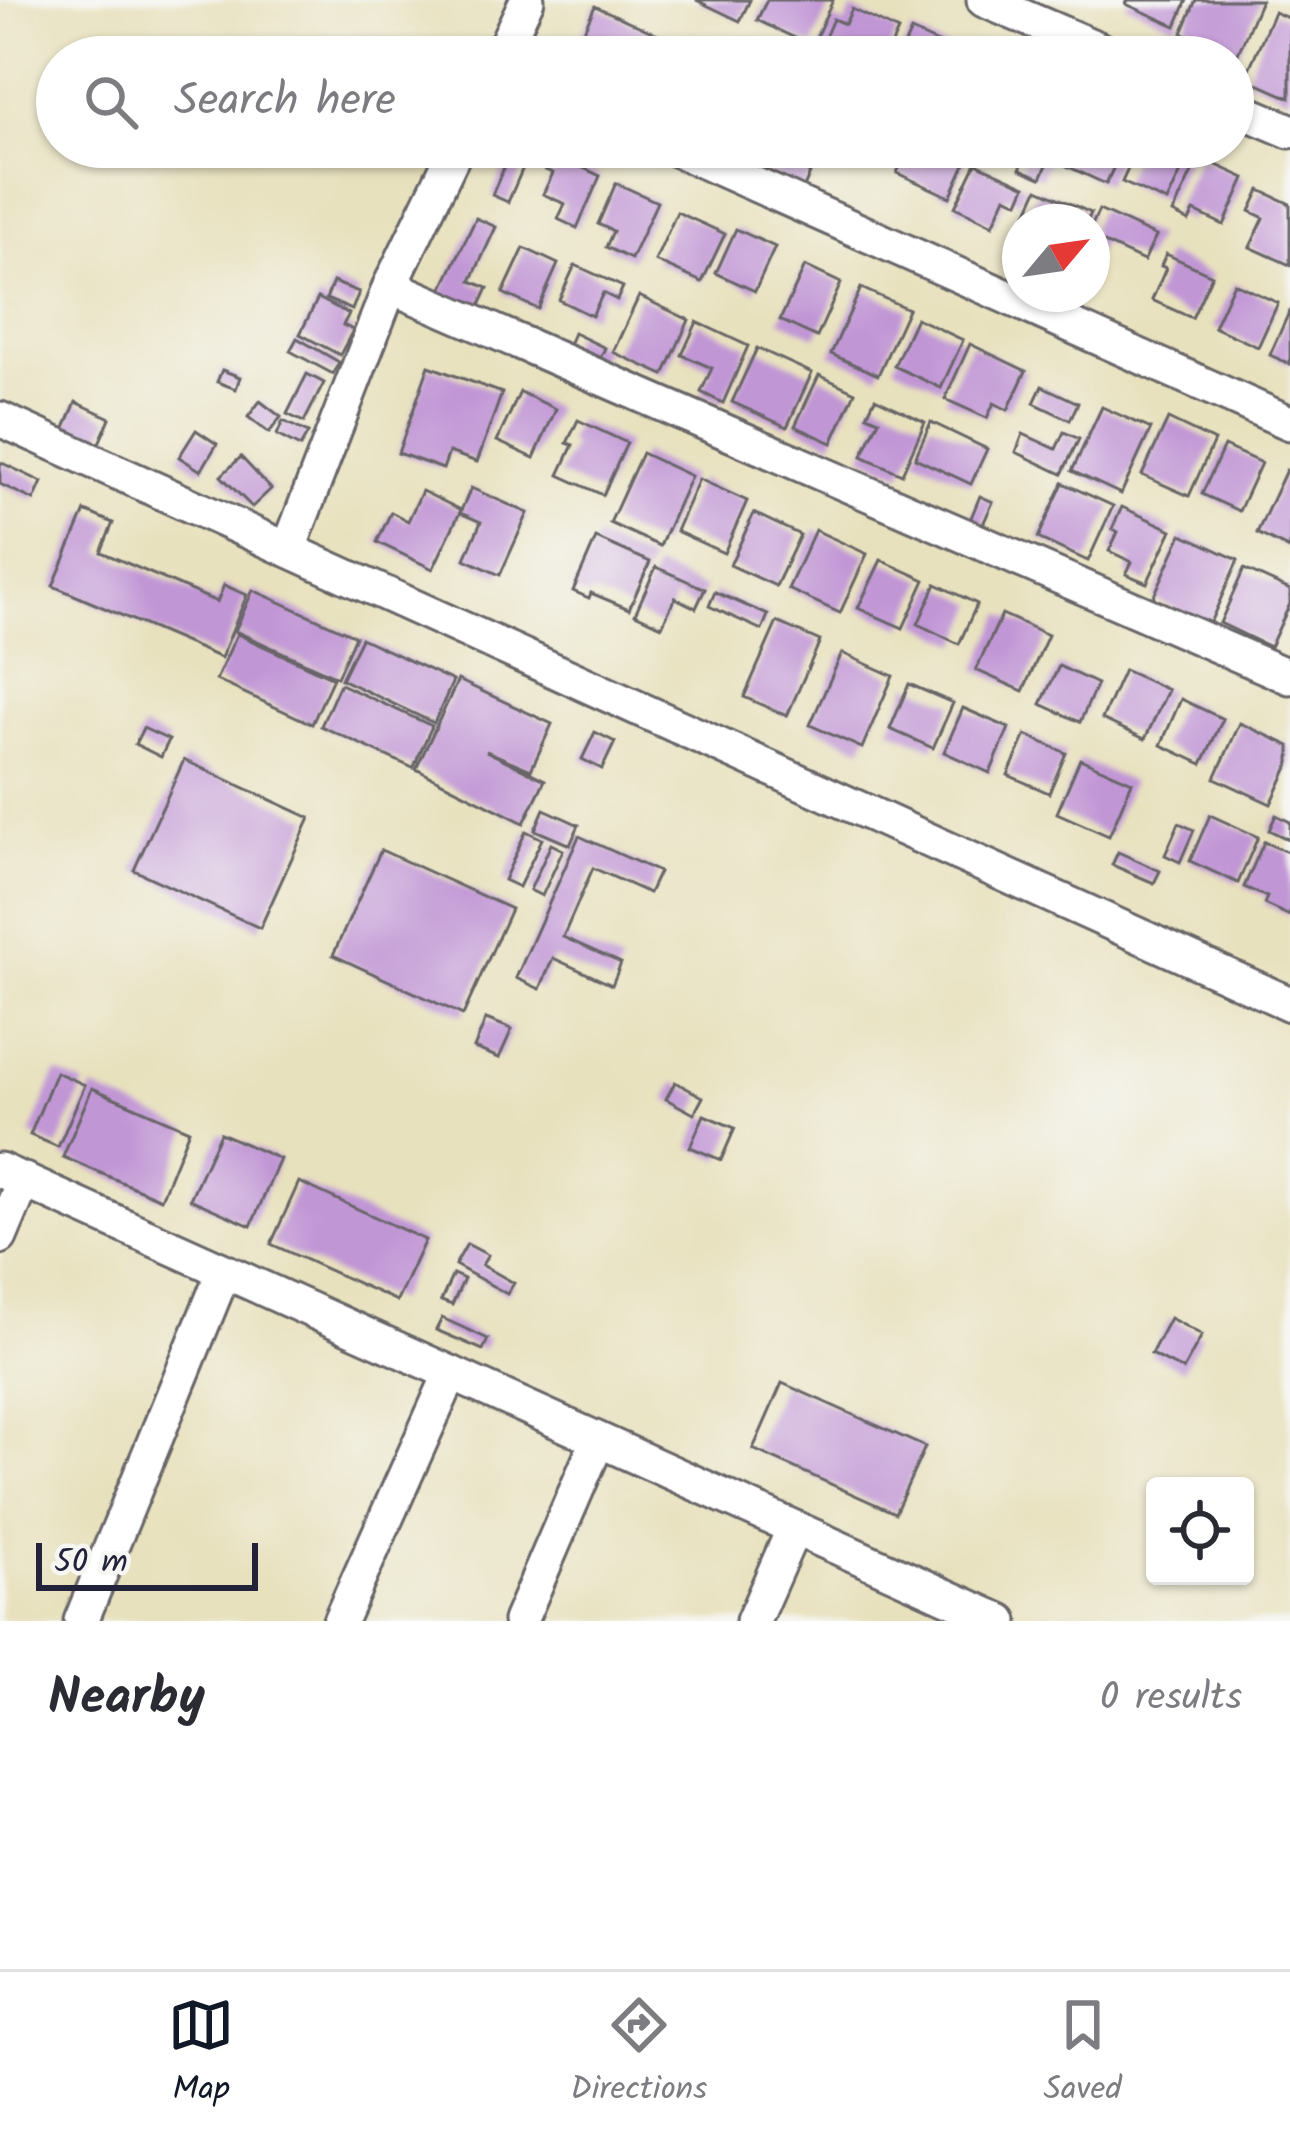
<!DOCTYPE html>
<style>
:root{--surface:#fff;--page:#f2f2f3;--text:#2b2b33;--muted:#7c7c81;--line:#e1e1e2;--accent:#111827}
body{margin:0;font-family:Kalam,sans-serif;background:var(--page);color:var(--text)}
.controls{position:absolute;right:36px;bottom:36px;display:grid;overflow:hidden;border-radius:12px;box-shadow:0 3px 9px #0004}
.controls button{width:108px;height:108px;display:grid;place-items:center;padding:0;border:0;border-bottom:3px solid var(--line);background:var(--surface);color:var(--text);font:60px sans-serif}
.compass{position:absolute;left:1002px;top:204px;width:108px;height:108px;border-radius:50%;background:var(--surface);box-shadow:0 3px 9px #0004;rotate:61deg}
.scale{position:absolute;left:36px;bottom:30px;width:222px;box-sizing:border-box;padding-left:12px;border:6px solid #22223b;border-top:0;font-size:33px;line-height:42px;white-space:nowrap;color:#22223b;-webkit-text-stroke:9px #f6f6f2;paint-order:stroke}
.list{margin:0;padding:0;list-style:none}
h2{display:flex;justify-content:space-between;align-items:center;height:156px;margin:0;padding:0 48px;font-size:51px}
h2 small{font-size:39px;font-weight:400;color:var(--muted)}
.icon{flex:none;width:66px;height:66px;fill:none;stroke:currentColor;stroke-width:2;stroke-linecap:round;stroke-linejoin:round}
.map{position:relative;flex:none;width:1290px;height:1621px;overflow:hidden}
.search{position:absolute;background:var(--surface);box-shadow:0 3px 9px #0004;left:36px;right:36px;top:36px;height:132px;display:flex;align-items:center;gap:30px;box-sizing:border-box;padding:0 42px;border-radius:66px;color:var(--muted);font-size:45px}
.sheet{height:348px;background:var(--surface)}
nav{display:flex;justify-content:space-around;align-items:center;box-sizing:border-box;height:168px;border-top:3px solid var(--line);background:var(--surface);font-size:33px;color:var(--muted)}
nav a{display:grid;justify-items:center;gap:6px}
nav .on{color:var(--accent)}
.map>svg:first-child{display:block}
.building{fill:#c196d5}
.lines{fill:none;stroke-linecap:round;stroke-linejoin:round}
.minor-casing{stroke:#676568;stroke-width:39}
.minor{stroke:#fff;stroke-width:33}
</style>
<div class="map">
<svg width="1290" height="1621" viewBox="0 0 1290 1621">
<rect width="100%" height="100%" fill="#f6f6f2"/>
<filter id="ink" filterUnits="userSpaceOnUse"><feTurbulence type="fractalNoise" baseFrequency=".00833" numOctaves="2"/><feDisplacementMap in="SourceGraphic" scale="24" xChannelSelector="R" yChannelSelector="G"/><feConvolveMatrix kernelMatrix="1 2 1 2 8 2 1 2 1" color-interpolation-filters="sRGB"/></filter>
<filter id="wash" filterUnits="userSpaceOnUse"><feTurbulence type="fractalNoise" baseFrequency=".004" numOctaves="4" result="noise"/><feDisplacementMap in="SourceGraphic" scale="48" xChannelSelector="R" yChannelSelector="G"/><feGaussianBlur stdDeviation="2.7" result="paint"/><feColorMatrix in="noise" values="0 0 0 0 0 0 0 0 0 0 0 0 0 0 0 0 0 1.4 0 .05"/><feComposite in="paint" operator="in"/></filter>
<g filter="url(#wash)">
<rect width="100%" height="100%" fill="#e8e1bd"/>
<g id="blocks">
<g class="building">
<polygon points="696,0 750,0 740,21"/>
<polygon points="767,0 833,0 812,46 757,20"/>
<polygon points="1128,0 1187,0 1176,26 1126,4"/>
<polygon points="1196,0 1261,0 1236,58 1182,33"/>
<polygon points="595,6 665,38 656,57 572,57"/>
<polygon points="852,9 898,31 886,57 838,57 820,49 833,19 845,24"/>
<polygon points="1274,12 1290,19 1290,98 1245,78"/>
<polygon points="911,31 949,48 945,57 899,57"/>
<polygon points="674,42 707,57 667,57"/>
<polygon points="513,147 532,147 508,202 492,195"/>
<polygon points="908,147 932,147 966,162 950,197 897,173"/>
<polygon points="1007,147 1055,147 1041,178 1020,169 1026,156"/>
<polygon points="1062,147 1123,147 1106,184 1056,161"/>
<polygon points="1138,147 1172,147 1189,155 1167,202 1122,182"/>
<polygon points="552,153 600,176 577,228 558,219 565,204 543,194 553,173 545,170"/>
<polygon points="772,156 810,173 803,190 765,172"/>
<polygon points="1199,157 1245,178 1224,225 1194,211 1189,221 1173,213"/>
<polygon points="976,163 1026,186 1019,202 1006,196 993,225 955,207"/>
<polygon points="616,183 657,202 631,259 606,247 613,231 598,224"/>
<polygon points="1038,189 1091,213 1087,222 1023,222"/>
<polygon points="1260,190 1290,204 1290,265 1250,247 1264,218 1250,211"/>
<polygon points="1099,210 1156,236 1144,261 1102,242 1092,264 1092,225"/>
<polygon points="677,212 725,234 702,282 655,261"/>
<polygon points="476,218 496,227 471,281 488,288 476,314 439,296"/>
<polygon points="736,229 775,247 755,291 716,273"/>
<polygon points="524,248 558,264 538,309 503,293"/>
<polygon points="1166,254 1212,275 1192,318 1152,300 1166,268 1161,266"/>
<polygon points="575,265 623,287 617,300 603,293 592,316 559,300"/>
<polygon points="805,266 841,283 817,337 780,320"/>
<polygon points="333,282 359,292 352,310 326,299"/>
<polygon points="1234,283 1278,303 1258,347 1214,327"/>
<polygon points="861,288 908,309 878,375 831,354"/>
<polygon points="639,296 689,320 664,375 613,352"/>
<polygon points="318,298 349,314 343,325 353,330 340,355 300,334"/>
<polygon points="1290,310 1290,364 1270,355"/>
<polygon points="916,318 963,340 941,388 894,366"/>
<polygon points="697,322 748,346 723,403 701,392 712,368 682,355"/>
<polygon points="574,333 605,348 598,363 567,349"/>
<polygon points="297,338 339,362 333,374 290,351"/>
<polygon points="970,344 1026,371 1008,410 994,403 987,418 945,399"/>
<polygon points="757,348 812,373 787,427 732,402"/>
<polygon points="429,366 502,393 477,462 449,452 443,469 398,453"/>
<polygon points="222,370 240,377 236,389 217,382"/>
<polygon points="307,374 324,383 304,422 287,414"/>
<polygon points="819,375 855,392 832,443 795,426"/>
<polygon points="1042,386 1078,403 1070,420 1034,403"/>
<polygon points="520,392 556,409 534,458 497,441"/>
<polygon points="875,398 925,422 902,474 862,456 879,420 867,415"/>
<polygon points="260,401 281,417 269,433 248,417"/>
<polygon points="76,402 110,418 96,450 62,435"/>
<polygon points="1102,407 1151,429 1121,494 1072,471"/>
<polygon points="1168,419 1214,441 1189,496 1142,475"/>
<polygon points="578,420 627,443 603,495 559,475 573,445 567,443"/>
<polygon points="283,421 308,433 300,447 277,435"/>
<polygon points="931,422 987,449 971,484 915,458"/>
<polygon points="196,430 217,444 201,471 179,457"/>
<polygon points="1064,432 1079,439 1062,474 1016,452 1023,434 1056,449"/>
<polygon points="1224,446 1261,463 1239,511 1202,494"/>
<polygon points="642,453 691,476 660,546 610,523"/>
<polygon points="241,457 271,489 252,507 221,476"/>
<polygon points="0,462 42,482 34,500 0,484"/>
<polygon points="1286,470 1290,472 1290,549 1257,533"/>
<polygon points="699,479 747,501 724,553 676,531"/>
<polygon points="1063,483 1113,506 1088,561 1038,538"/>
<polygon points="471,488 528,513 500,575 465,559 481,522 460,513"/>
<polygon points="422,491 461,510 433,569 377,542 391,512 408,521"/>
<polygon points="980,496 993,502 978,535 966,530"/>
<polygon points="1122,507 1172,530 1147,583 1126,574 1132,562 1109,551 1118,532 1112,529"/>
<polygon points="85,511 113,523 101,552 217,602 224,585 247,595 221,658 53,586"/>
<polygon points="754,513 800,535 776,586 730,565"/>
<polygon points="815,530 867,554 840,613 788,589"/>
<polygon points="1182,534 1238,560 1209,625 1153,598"/>
<polygon points="596,538 650,562 629,609 591,593 589,598 573,591"/>
<polygon points="881,560 925,580 903,628 858,608"/>
<polygon points="656,567 705,589 696,608 675,598 662,626 635,614"/>
<polygon points="1244,569 1290,590 1290,604 1270,647 1220,623"/>
<polygon points="936,584 977,604 959,644 918,624"/>
<polygon points="253,590 355,636 337,677 235,631"/>
<polygon points="715,592 768,615 762,630 709,606"/>
<polygon points="1002,614 1048,635 1023,691 976,670"/>
<polygon points="777,622 820,641 787,716 744,697"/>
<polygon points="237,634 333,678 312,724 216,680"/>
<polygon points="361,638 453,681 434,723 341,679"/>
<polygon points="842,653 893,676 862,748 810,725"/>
<polygon points="1059,666 1097,684 1080,722 1041,704"/>
<polygon points="1124,670 1168,690 1145,739 1102,719"/>
<polygon points="458,680 552,724 531,770 486,751 545,780 524,823 416,769"/>
<polygon points="340,684 432,726 413,768 321,726"/>
<polygon points="909,684 953,703 933,748 890,729"/>
<polygon points="1181,699 1223,719 1202,764 1161,745"/>
<polygon points="963,708 1009,728 990,773 944,752"/>
<polygon points="1240,723 1290,746 1290,763 1271,804 1215,778"/>
<polygon points="143,728 169,740 161,757 135,744"/>
<polygon points="595,732 615,742 602,769 582,759"/>
<polygon points="1026,735 1066,753 1049,793 1008,775"/>
<polygon points="1080,759 1132,782 1109,836 1057,813"/>
<polygon points="184,760 310,818 260,928 134,870"/>
<polygon points="544,809 579,825 570,845 535,830"/>
<polygon points="1210,815 1258,837 1238,883 1190,861"/>
<polygon points="1276,815 1290,822 1290,840 1269,830"/>
<polygon points="1179,823 1194,830 1180,862 1165,855"/>
<polygon points="526,831 542,839 519,887 504,880"/>
<polygon points="579,836 659,872 649,893 593,868 563,937 621,963 612,985 553,958 540,989 516,978"/>
<polygon points="1264,842 1290,853 1290,916 1264,904 1267,897 1244,887"/>
<polygon points="551,844 563,850 542,896 530,890"/>
<polygon points="381,850 511,909 463,1015 333,955"/>
<polygon points="1118,852 1160,871 1154,883 1112,865"/>
<polygon points="486,1019 512,1029 499,1058 474,1048"/>
<polygon points="56,1072 85,1085 58,1147 30,1135"/>
<polygon points="675,1082 703,1097 694,1114 666,1099"/>
<polygon points="92,1088 189,1130 161,1199 63,1157"/>
<polygon points="704,1115 735,1128 721,1160 690,1147"/>
<polygon points="220,1133 280,1159 251,1226 190,1199"/>
<polygon points="299,1182 425,1240 397,1301 271,1244"/>
<polygon points="467,1244 488,1255 482,1265 514,1283 507,1294 455,1265"/>
<polygon points="453,1274 464,1279 452,1305 441,1301"/>
<polygon points="442,1318 488,1339 483,1350 436,1330"/>
<polygon points="1170,1318 1202,1335 1183,1370 1151,1354"/>
<polygon points="782,1383 925,1447 895,1513 753,1449"/>
</g>
</g>
</g>
<g filter="url(#ink)">
<use href="#blocks" fill-opacity="0" stroke="#676568" stroke-width="3"/>
<g class="lines">
<g class="minor-casing">
<g id="minor">
<polyline points="984,0 1117,57"/>
<polyline points="500,57 527,0"/>
<polyline points="1233,107 1290,131"/>
<polyline points="671,147 1290,423"/>
<polyline points="390,286 1290,677"/>
<polyline points="0,419 1290,1004"/>
<polyline points="289,548 390,286 457,147"/>
<polyline points="0,1170 1001,1621"/>
<polyline points="0,1237 24,1180"/>
<polyline points="81,1621 224,1271"/>
<polyline points="340,1621 451,1373"/>
<polyline points="520,1621 598,1440"/>
<polyline points="753,1621 794,1528"/>
</g>
</g>
<use href="#minor" class="minor"/>
</g>
</g>
</svg>
<div class="controls">
<button><svg class="icon" aria-label="locate" viewBox="0 0 24 24"><circle cx="12" cy="12" r="6"/><path d="M12 2v4M12 18v4M2 12h4M18 12h4"/></svg></button>
</div>
<svg class="compass" viewBox="-18 -18 36 36"><path d="M0-13l5 13h-10z" fill="#e53935"/><path d="M0 13l5-13h-10z" fill="#7c7c81"/></svg>
<div class="scale">50 m</div>
<div class="search"><svg class="icon" aria-label="search" viewBox="0 0 24 24"><circle cx="10" cy="10" r="6"/><path d="M15 15l6 6"/></svg>Search here</div>
</div>
<section class="sheet">
<h2>Nearby<small>0 results</small></h2>
<ul class="list">
</ul>
</section>
<nav>
<a class="on"><svg class="icon" aria-label="map" viewBox="0 0 24 24"><path d="M3 6l6-2 6 2 6-2v14l-6 2-6-2-6 2zM9 4v14M15 6v14"/></svg>Map</a>
<a><svg class="icon" aria-label="directions" viewBox="0 0 24 24"><path d="M12 3l9 9-9 9-9-9zM9 14v-3h6M13 9l2 2-2 2"/></svg>Directions</a>
<a><svg class="icon" aria-label="saved" viewBox="0 0 24 24"><path d="M7 4h10v16l-5-4-5 4z"/></svg>Saved</a>
</nav>
